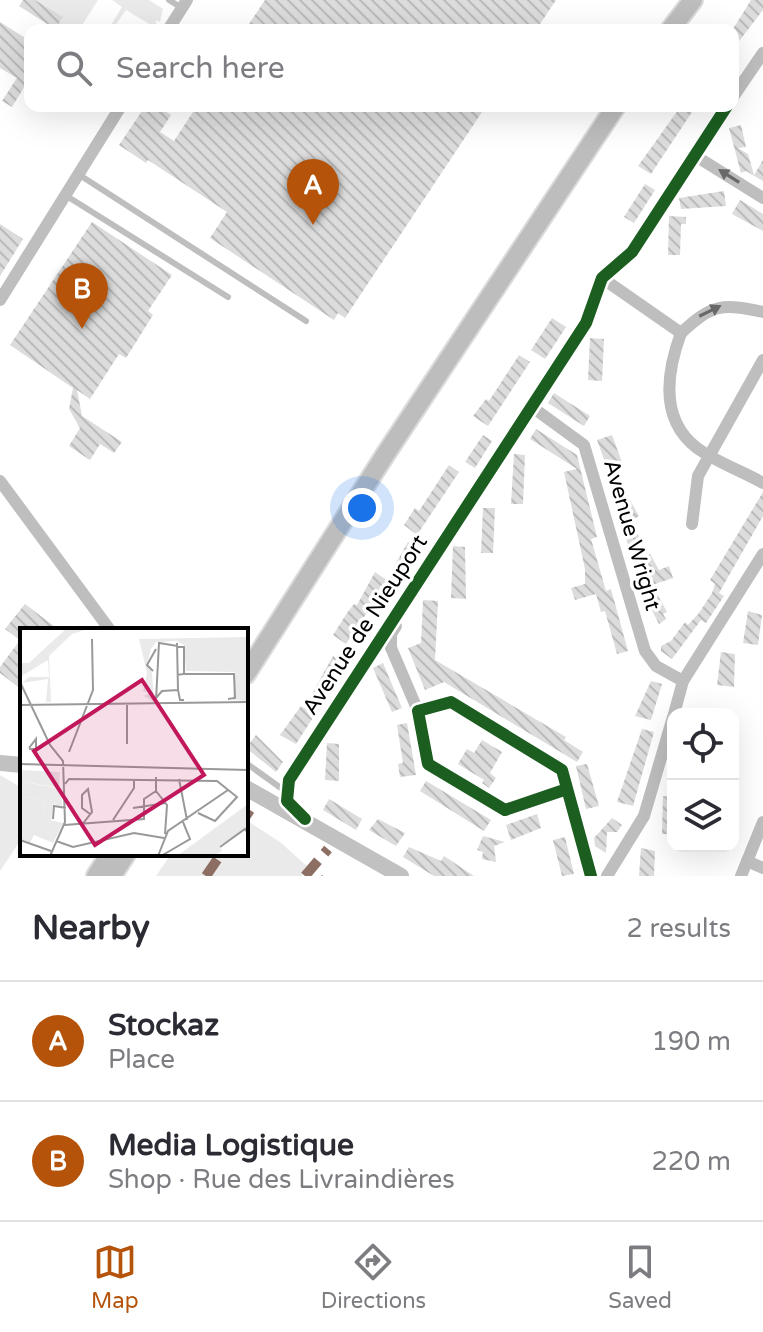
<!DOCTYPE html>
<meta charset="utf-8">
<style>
:root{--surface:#fff;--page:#f2f2f3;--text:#2b2b33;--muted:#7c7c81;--line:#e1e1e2;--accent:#b45309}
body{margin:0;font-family:"Varela Round",sans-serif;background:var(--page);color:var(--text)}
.controls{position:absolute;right:24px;bottom:24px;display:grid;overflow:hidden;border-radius:16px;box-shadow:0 8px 32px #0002}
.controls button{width:72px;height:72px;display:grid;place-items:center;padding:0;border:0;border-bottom:2px solid var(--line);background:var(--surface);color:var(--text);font:40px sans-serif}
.you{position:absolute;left:362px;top:508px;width:28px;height:28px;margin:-20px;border:6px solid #fff;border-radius:50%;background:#1a73e8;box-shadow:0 0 0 12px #1a73e833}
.badge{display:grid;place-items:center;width:52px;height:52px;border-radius:50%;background:var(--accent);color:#fff;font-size:26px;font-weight:700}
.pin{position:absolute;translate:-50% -66px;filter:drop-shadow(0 2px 4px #0008)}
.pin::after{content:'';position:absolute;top:42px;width:28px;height:24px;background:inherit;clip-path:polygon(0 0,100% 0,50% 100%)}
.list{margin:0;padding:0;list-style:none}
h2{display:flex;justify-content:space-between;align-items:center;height:104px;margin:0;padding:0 32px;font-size:34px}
h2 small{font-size:26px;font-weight:400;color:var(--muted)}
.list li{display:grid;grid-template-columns:52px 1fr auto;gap:24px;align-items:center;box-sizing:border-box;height:120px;padding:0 32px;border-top:2px solid var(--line)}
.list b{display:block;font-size:30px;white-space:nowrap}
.list p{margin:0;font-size:26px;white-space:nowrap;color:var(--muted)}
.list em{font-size:26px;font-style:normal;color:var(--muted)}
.icon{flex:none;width:44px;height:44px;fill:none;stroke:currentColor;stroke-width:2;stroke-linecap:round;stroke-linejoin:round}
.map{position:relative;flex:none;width:763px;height:876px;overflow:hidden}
.search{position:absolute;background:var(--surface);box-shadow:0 8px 32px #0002;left:24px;right:24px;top:24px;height:88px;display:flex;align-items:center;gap:20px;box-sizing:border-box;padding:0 28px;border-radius:16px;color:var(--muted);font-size:30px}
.sheet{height:344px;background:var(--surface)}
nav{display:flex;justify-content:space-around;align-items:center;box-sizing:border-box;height:112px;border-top:2px solid var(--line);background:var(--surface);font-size:22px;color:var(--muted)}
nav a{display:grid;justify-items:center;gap:4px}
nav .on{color:var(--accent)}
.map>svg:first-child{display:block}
.green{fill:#eaeaea}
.building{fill:url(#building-back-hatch)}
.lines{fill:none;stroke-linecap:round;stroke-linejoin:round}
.primary-casing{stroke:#dbdbdb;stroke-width:22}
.path{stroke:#b8b8b8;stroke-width:2;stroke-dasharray:2 4;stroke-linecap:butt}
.lane{stroke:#bebebe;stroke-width:6}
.street{stroke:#bebebe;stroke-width:12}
.secondary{stroke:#c1c1c1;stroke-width:16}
.primary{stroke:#bdbdbd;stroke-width:18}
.quiet{stroke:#8d6e63;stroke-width:10;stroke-dasharray:20 10;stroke-linecap:butt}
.cycleway-casing{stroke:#fff;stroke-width:17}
.cycleway{stroke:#1b5e20;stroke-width:12}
.oneway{fill:#686868}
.labels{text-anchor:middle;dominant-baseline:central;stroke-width:7;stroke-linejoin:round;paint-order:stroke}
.street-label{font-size:22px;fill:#000;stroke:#fff}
.inset-road{fill:none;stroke:#999;stroke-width:2}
.view{fill:#c2185b;fill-opacity:0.15;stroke:#c2185b;stroke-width:4}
.inset-edge{fill:none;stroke:#000;stroke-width:4}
</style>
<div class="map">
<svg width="763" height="876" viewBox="0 0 763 876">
<defs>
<pattern id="building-back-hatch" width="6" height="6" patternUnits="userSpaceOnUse" patternTransform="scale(2)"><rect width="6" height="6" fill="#dcdcdc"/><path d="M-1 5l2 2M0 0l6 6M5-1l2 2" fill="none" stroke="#bbb"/></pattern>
</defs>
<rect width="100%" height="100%" fill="#fff"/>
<g class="green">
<polygon points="35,0 98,0 79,30 55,29 62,17"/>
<polygon points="112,0 149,0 163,9 160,22 156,20 156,30 148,30 151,25 126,10 112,30 108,30 122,7"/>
<polygon points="0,775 22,788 22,838 0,871"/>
<polygon points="246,820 280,842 309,868 302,876 156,876 171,854 246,854"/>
</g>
<g class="building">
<polygon points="23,0 35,0 63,17 55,29 19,6"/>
<polygon points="265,0 556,0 536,30 245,30"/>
<polygon points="751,0 763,0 763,10 733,49 733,29"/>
<polygon points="0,22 30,41 30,86 26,84 12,107 2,101 17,78 0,68"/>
<polygon points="133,106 157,106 171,115 160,132 174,141 197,106 486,106 345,318 338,313 334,320 210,238 227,212 148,160 146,163 119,145 142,111"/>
<polygon points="681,106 696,106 651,174 638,166"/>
<polygon points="741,125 746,147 738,148 748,154 754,175 763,160 763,181 746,171 741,173 729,128"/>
<polygon points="645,184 655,190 634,223 624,217"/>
<polygon points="724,191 726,206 681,209 679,198"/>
<polygon points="740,200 763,214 763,231 732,214"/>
<polygon points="669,216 686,217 686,224 681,224 680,255 668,255"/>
<polygon points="92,222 172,275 148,311 153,315 126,358 119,354 90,399 77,390 82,416 122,442 114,453 100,444 90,460 69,446 80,428 69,409 73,388 10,345"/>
<polygon points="0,224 23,239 0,276"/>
<polygon points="552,318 566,327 545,359 531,350"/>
<polygon points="590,338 604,339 602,381 588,380"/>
<polygon points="519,355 530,362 488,426 473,416 486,399 489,401"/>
<polygon points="554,393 590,416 584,426 548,403"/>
<polygon points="536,429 577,455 597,537 591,539 606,591 611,589 628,651 617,654 605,611 601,612 596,594 575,600 571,588 585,584 585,569 564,472 577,469 530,439"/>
<polygon points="483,435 492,441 475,468 465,462"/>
<polygon points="612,435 623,465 608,470 597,440"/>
<polygon points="514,454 525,455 523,504 511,504"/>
<polygon points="449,465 459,472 417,535 404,525 415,508 419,511"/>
<polygon points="623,488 639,516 629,522 613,493"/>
<polygon points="763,492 763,516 719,593 724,596 706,623 701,620 672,659 661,651 661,646 671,641 685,622 688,625 699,613 712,593 715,584 710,580"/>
<polygon points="483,508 495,508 493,553 481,553"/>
<polygon points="636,529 647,555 650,554 659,570 669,566 673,578 652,585 667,612 663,614 666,619 659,624 641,589 650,584 624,536"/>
<polygon points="408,542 421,551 404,578 392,570"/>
<polygon points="453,546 465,547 466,599 451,598"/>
<polygon points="375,572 388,581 346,644 333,635 347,613 354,604 357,605"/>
<polygon points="423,600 438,601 435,660 566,737 564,740 583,752 577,762 444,682 425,690 408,648 421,643"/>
<polygon points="25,604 59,630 22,630 22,690 0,673 0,667 20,640 5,629"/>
<polygon points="748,611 762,615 758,645 743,643"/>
<polygon points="721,652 735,654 734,687 717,685"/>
<polygon points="340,653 350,660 296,744 280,735 301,706 304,708 333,656 337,659"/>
<polygon points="383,663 402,708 392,712 373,668"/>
<polygon points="651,681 662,684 651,720 635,716"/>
<polygon points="407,723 416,775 400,777 398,764 403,763 397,725"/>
<polygon points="642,729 654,732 633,806 617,802"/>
<polygon points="256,735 283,762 276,772 246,748"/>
<polygon points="482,740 502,752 490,773 496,778 489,788 482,783 484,780 458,764 467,749 474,753"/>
<polygon points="327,743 339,744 339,781 325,780"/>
<polygon points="587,764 599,806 586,809 576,766"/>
<polygon points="426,781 491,820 484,831 420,791"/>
<polygon points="663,796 673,797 673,834 662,834"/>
<polygon points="329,799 362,819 356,830 323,810"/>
<polygon points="537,814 541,828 511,840 506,825"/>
<polygon points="612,818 622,825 617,832 607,832 606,853 595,846 594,838"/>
<polygon points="378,819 405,833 396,846 369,830"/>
<polygon points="483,836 505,842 494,846 496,862 482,859 483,852 477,850"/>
<polygon points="565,837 574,874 562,876 553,840"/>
<polygon points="409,847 441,861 444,856 474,876 434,876 403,857"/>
<polygon points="641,848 655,851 654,876 639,876"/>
</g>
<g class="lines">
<g class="primary-casing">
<g id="primary">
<polyline points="670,30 693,0"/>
<polyline points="246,674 385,455 616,106"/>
<polyline points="96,876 110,854"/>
<polyline points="112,876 126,854"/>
</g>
</g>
<polyline class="path" points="321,876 327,876"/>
<g class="lane">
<polyline points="169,0 182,8"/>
<polyline points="78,174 306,321"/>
<polyline points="65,195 228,297"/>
<polyline points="246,763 285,791"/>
</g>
<g class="street">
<polyline points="168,30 187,0"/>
<polyline points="733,97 763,53"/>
<polyline points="694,155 763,198"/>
<path d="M 602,278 L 681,333 C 712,304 722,303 763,312"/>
<polyline points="0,300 121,106"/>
<path d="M 681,333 C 667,371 659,419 697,448 C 716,462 742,471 763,483"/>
<polyline points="532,407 584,445 645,651 656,666 683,681"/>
<polyline points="0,481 110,630"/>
<polyline points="692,524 698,476 763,360"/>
<polyline points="389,643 418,711"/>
<polyline points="391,648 391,634 396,626"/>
<polyline points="674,714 683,681 763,554"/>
<polyline points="567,789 505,810 428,764 418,711 451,702 562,770 591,876"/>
<polyline points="300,814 286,798 289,780 586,323 602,278 632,252 727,106"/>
<polyline points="747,861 763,868"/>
<polyline points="607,876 644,816 673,717"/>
<polyline points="741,876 763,822"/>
</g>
<g class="secondary">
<polyline points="0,763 22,765"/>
<polyline points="246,788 401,876"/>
</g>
<use href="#primary" class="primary"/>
<g class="quiet">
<polyline points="246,816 250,810"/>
<polyline points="206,876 221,854"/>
<polyline points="305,876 328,849"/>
</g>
<g class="cycleway-casing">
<g id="cycleway">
<polyline points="567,789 505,810 428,764 418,711 451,702 562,770 591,876"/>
<polyline points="305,819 287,801 289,780 586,323 602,278 632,252 727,106"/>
</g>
</g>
<use href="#cycleway" class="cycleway"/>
</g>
<defs><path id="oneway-solid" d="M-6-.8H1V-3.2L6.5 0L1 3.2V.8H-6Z" transform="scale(2)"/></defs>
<g class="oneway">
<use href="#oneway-solid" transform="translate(729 176) rotate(-148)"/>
<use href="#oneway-solid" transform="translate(710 311) rotate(-26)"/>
</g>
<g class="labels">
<g class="street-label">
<text transform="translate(632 535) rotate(74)">Avenue Wright</text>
<text transform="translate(365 625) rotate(-57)">Avenue de Nieuport</text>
</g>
</g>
<g transform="translate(20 628)">
<rect width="228" height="228" fill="#fff"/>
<path d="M 47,0 L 70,0 L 52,6 L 29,28 L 31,74 L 26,74 L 28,51 L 2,55 L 9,49 L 29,49 L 28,32 L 0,49 L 0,35 L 9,35 ZM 228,9 L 228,73 L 213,72 L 215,44 L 166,43 L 164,17 L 157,13 L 136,14 L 131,21 L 127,36 L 132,45 L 134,74 L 124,68 L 131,64 L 123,64 L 127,45 L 119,11 ZM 0,142 L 40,144 L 39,160 L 0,153 ZM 0,167 L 25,174 L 22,190 L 43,195 L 33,215 L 14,207 L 10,215 L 0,211 Z" fill="#eaeaea"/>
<path d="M 228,176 L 228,199 L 199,218 L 202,223 L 193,228 L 157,228 Z" fill="#eaeaea"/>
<path d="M 0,153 L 41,161 L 42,178 L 33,176 L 31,194 L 22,190 L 25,174 L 0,167 Z" fill="#eaeaea"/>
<path class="inset-road" d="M 157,15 L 158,62M 133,43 L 127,37 L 136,21M 164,46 L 214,46 L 215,70 L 208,71M 0,54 L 30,117 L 43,133 L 45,194 L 30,228M 136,70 L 142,63 L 158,62 L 160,72 L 164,72M 136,72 L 139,15 L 164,19 L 164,46 L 157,47M 107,76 L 107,116M 0,77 L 228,74M 9,121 L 16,121 L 16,111 L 9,120M 49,124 L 73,62 L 72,11M 0,136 L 228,142M 136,149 L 136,163 L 147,177 L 145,206M 159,151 L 167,192M 45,156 L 49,151 L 197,153 L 217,169 L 195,193 L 178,185M 113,180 L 146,175M 33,191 L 34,178 L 46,180M 93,192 L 114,160 L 114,151M 44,197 L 124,191 L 124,171 L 136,163M 61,198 L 72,184 L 68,161 L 62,167 L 62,180 L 70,186M 0,212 L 31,223M 36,213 L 53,219 L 114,205 L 144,210M 200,219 L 225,201 L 228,205M 138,228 L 148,203 L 208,162M 141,228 L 170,211 L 163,194"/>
<path class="view" d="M 122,52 L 184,147 L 75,217 L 14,123 Z"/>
<rect width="228" height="228" class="inset-edge"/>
</g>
</svg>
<div class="controls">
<button><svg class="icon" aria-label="locate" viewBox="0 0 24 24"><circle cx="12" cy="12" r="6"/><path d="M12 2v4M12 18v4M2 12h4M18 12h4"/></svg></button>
<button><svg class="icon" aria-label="layers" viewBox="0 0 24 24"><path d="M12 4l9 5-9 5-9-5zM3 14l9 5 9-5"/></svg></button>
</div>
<div class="you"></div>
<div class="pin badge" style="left:313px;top:225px">A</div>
<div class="pin badge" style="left:82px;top:329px">B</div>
<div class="search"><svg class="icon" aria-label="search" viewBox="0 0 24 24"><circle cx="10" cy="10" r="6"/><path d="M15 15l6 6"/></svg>Search here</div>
</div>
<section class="sheet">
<h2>Nearby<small>2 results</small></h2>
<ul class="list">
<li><span class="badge">A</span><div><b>Stockaz</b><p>Place</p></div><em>190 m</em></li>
<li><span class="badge">B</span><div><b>Media Logistique</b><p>Shop · Rue des Livraindières</p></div><em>220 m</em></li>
</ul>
</section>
<nav>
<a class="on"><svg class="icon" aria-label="map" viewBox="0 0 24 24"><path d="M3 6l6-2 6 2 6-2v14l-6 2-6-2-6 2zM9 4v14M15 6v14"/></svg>Map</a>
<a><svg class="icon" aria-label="directions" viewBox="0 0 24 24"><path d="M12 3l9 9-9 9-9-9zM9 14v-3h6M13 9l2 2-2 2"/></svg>Directions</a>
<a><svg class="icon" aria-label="saved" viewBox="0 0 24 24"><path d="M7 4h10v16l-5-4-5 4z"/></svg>Saved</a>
</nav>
